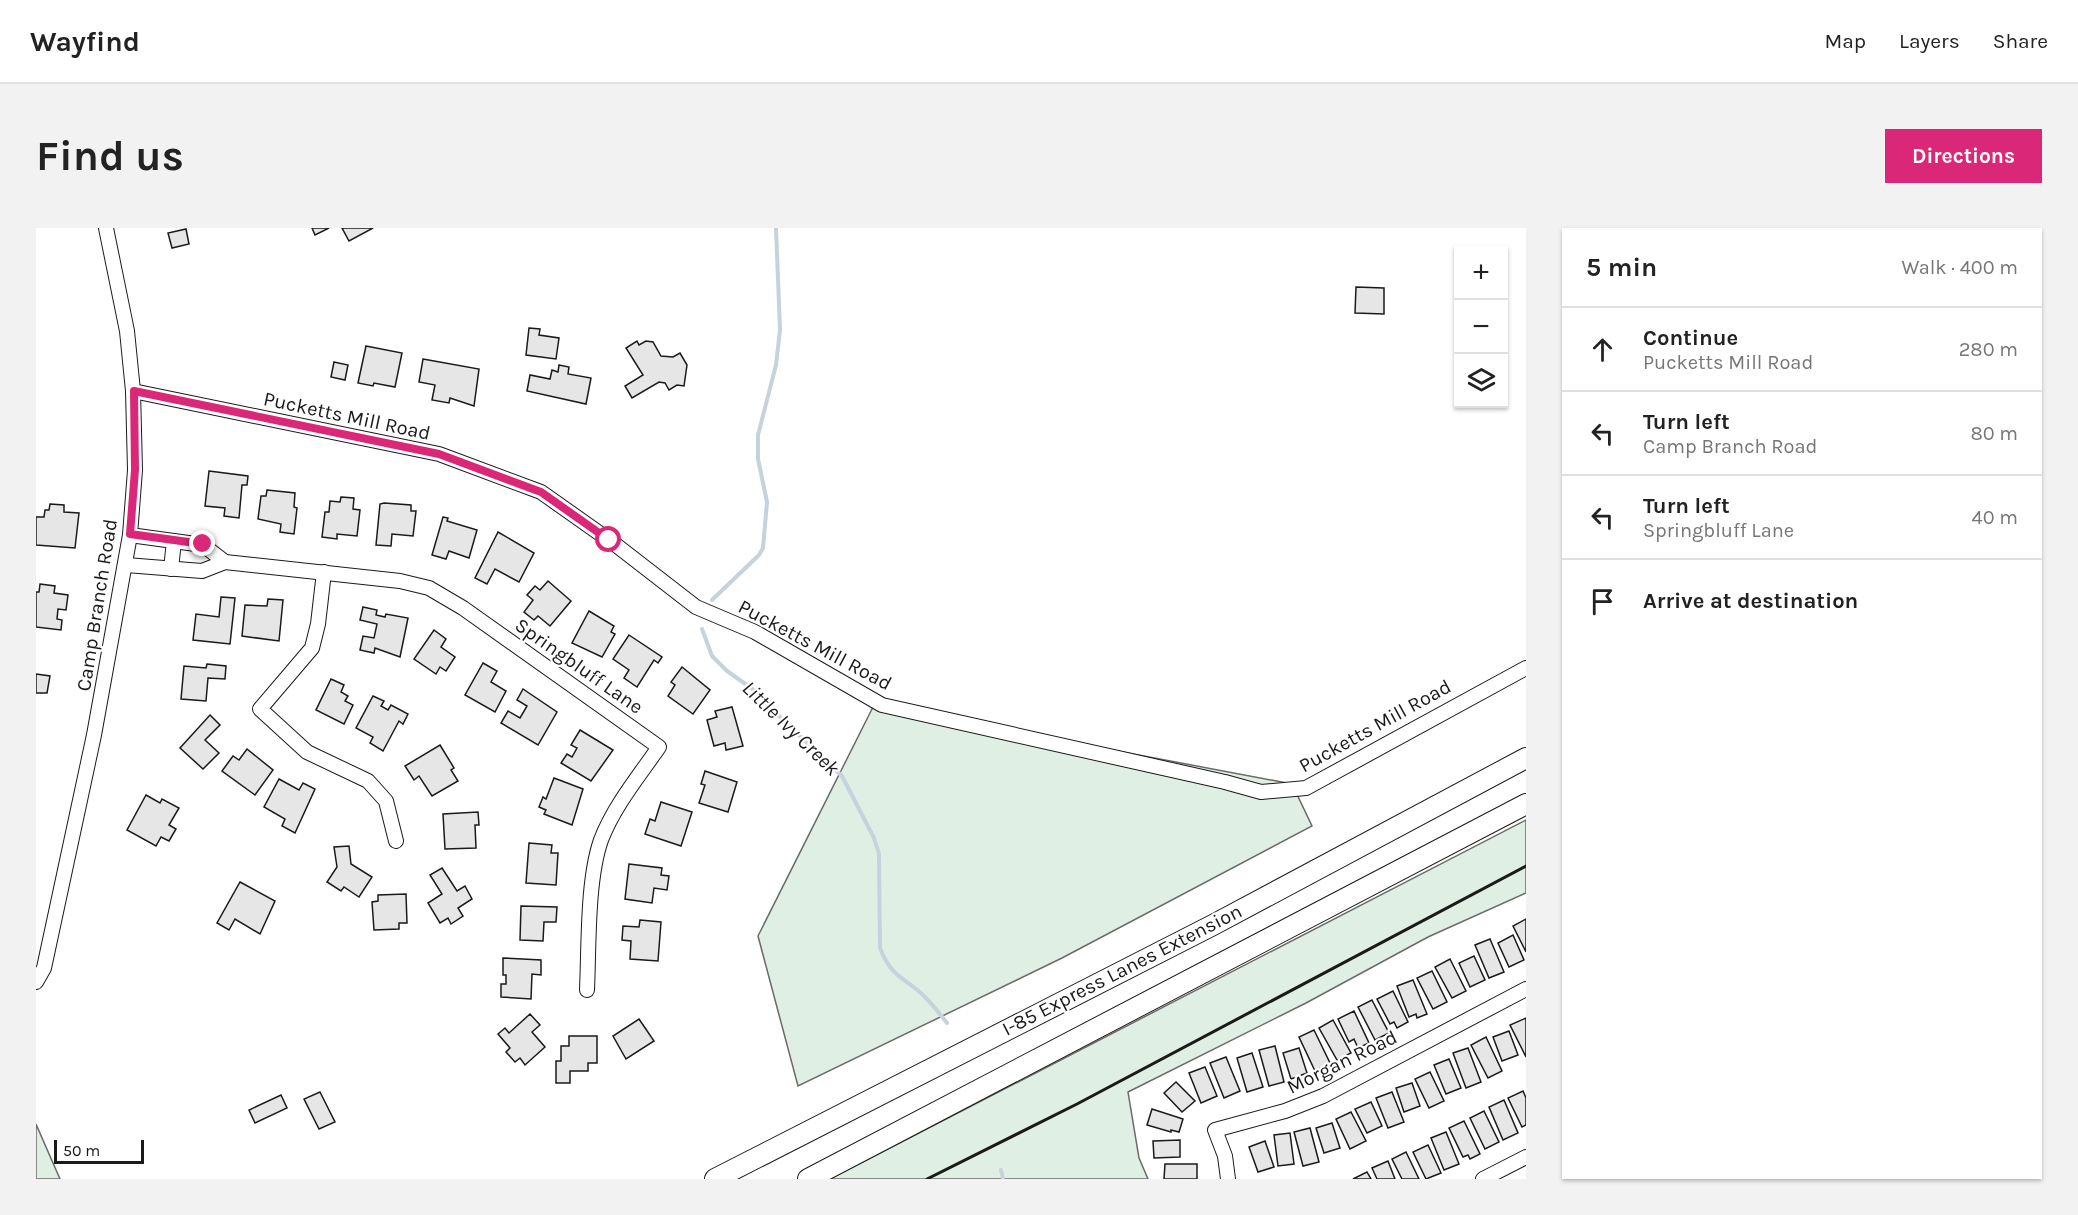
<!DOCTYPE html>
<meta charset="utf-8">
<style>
:root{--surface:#fff;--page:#f2f2f2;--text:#222;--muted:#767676;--line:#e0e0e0;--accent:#db2777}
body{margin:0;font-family:Karla,sans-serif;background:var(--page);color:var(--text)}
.controls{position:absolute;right:18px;top:18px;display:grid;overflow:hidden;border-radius:0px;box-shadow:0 2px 4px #0004}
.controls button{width:54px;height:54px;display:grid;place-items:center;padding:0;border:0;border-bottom:2px solid var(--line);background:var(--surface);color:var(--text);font:30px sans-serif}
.scale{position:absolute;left:18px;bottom:15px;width:90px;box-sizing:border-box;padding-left:6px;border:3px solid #1a1a1a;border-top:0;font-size:16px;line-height:21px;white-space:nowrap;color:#1a1a1a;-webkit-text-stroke:4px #fff;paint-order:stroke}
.stop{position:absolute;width:18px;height:18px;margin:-14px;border:4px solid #db2777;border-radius:50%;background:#fff}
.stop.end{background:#db2777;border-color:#fff;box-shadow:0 2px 6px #0008}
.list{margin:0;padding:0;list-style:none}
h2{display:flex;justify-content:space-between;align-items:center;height:78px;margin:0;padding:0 24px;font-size:26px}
h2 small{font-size:20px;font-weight:400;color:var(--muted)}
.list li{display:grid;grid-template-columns:39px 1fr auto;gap:18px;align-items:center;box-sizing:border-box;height:84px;padding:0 24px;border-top:2px solid var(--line)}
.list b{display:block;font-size:22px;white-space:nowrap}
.list p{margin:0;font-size:20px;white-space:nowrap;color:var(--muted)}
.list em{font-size:20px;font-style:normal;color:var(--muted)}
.icon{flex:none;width:33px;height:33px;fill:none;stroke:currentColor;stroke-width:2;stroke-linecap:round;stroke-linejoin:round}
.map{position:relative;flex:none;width:1490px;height:951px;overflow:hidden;border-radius:0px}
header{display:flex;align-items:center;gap:36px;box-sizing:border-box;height:84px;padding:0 30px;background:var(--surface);border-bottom:2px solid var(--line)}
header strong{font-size:28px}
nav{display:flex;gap:33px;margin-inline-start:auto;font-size:21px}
.intro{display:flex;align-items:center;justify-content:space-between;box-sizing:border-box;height:144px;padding:0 36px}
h1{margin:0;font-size:42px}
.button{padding:15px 27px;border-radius:0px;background:var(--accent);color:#fff;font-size:21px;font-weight:700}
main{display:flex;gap:36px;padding:0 36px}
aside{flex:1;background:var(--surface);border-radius:0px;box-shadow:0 2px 4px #0004}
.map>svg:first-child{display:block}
.green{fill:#e0efe3;stroke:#6a6a6a;stroke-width:1.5}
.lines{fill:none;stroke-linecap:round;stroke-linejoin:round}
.stream{stroke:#c6d2dc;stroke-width:4}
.building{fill:#e6e6e6;stroke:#1a1a1a;stroke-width:1.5}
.minor-casing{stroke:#1a1a1a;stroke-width:16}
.highway-casing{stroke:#1a1a1a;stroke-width:22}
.minor{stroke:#fff;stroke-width:14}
.highway{stroke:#fff;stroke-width:20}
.wall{stroke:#1a1a1a;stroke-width:3}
.route{stroke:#db2777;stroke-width:8}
.labels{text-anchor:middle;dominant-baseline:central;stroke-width:4.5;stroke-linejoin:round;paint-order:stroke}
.street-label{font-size:20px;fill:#1a1a1a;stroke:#fff}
.water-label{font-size:21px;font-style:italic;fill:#1a1a1a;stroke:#fff}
</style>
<header>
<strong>Wayfind</strong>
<nav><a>Map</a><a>Layers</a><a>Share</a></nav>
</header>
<div class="intro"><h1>Find us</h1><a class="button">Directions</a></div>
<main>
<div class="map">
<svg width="1490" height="951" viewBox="0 0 1490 951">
<rect width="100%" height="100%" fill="#fff"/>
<g class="green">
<polygon points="838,477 1256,556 1276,598 1026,730 762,858 722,708"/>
<polygon points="1490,592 1490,665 1392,709 1270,775 1092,864 1103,930 1112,951 794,951"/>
<polygon points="0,896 24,951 0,951"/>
</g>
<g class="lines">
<g class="stream">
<polyline points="676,372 723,327 727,320 731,274 722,231 722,207 740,137 744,102 740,0"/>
<path d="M 666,401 L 676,428 L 691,443 L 732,472 L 743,488 L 806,548 L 838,610 L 843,626 L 844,720 C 856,751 868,748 889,769 C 897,777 904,786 911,795"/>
<polyline points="965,942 967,951"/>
</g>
</g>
<g class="building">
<polygon points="276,0 293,0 279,7"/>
<polygon points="306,0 337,0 313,13"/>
<polygon points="150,1 153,16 136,20 132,5"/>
<polygon points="1320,59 1348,60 1348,86 1319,85"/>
<polygon points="493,100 504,101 503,107 523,110 520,131 490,127"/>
<polygon points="601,113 603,117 610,113 617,114 625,128 637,129 644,125 651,137 648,158 641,157 633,162 629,155 623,154 596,170 589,158 607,147 590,120"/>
<polygon points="330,118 366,125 359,159 338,155 337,158 322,155"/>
<polygon points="387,131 443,141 438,178 414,170 413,175 396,172 399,157 383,154"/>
<polygon points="298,134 312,137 309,152 295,149"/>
<polygon points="523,137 533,139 532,146 555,150 550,176 491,163 494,147 514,151 516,142 522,144"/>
<polygon points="173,243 212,248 211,257 206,257 203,290 188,288 189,280 169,278"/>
<polygon points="231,262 259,265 258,279 261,280 258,306 244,304 245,296 222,291 225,268 230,268"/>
<polygon points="305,269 318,270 317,281 324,282 321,308 301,306 301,311 286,309 289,284 293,284 294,273 304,274"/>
<polygon points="348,275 375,277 375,283 380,283 377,308 356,306 355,318 340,317 344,276"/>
<polygon points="14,276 28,277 28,284 43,285 39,320 0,317 0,289 8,289 9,282 13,282"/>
<polygon points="407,289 412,290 411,293 441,302 433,330 413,323 410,331 396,327"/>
<polygon points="462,304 498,325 483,354 459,341 451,356 439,350"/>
<polygon points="512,353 535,373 514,398 502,388 498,392 488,384 497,372 491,367 499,358 504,362"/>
<polygon points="4,356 19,358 18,365 32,367 30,382 22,381 21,391 26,392 25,402 0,399 0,364 3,364"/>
<polygon points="185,369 199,370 194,416 157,412 160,386 183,389"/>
<polygon points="232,371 247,372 243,413 206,408 209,377 231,378"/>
<polygon points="327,379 341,382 340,387 349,389 350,386 372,390 364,429 339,420 338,425 324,422 327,408 338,410 341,396 324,392"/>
<polygon points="553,383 578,398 575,404 579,406 566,429 536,415"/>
<polygon points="398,402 410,411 405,419 419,429 410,443 404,439 400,446 378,431"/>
<polygon points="593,407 626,429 622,435 618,432 601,459 588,450 593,442 577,431"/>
<polygon points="447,435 461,443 455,454 470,463 459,484 429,467"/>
<polygon points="171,436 190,438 189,451 172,450 170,473 145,471 148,438 170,440"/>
<polygon points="646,439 674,462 657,486 632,468 639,457 635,454"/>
<polygon points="0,446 14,448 11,465 0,465"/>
<polygon points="295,451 308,457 305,464 312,468 309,473 317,477 308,496 280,482"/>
<polygon points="487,461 521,484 502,517 465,495 472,483 484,490 491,478 481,472"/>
<polygon points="337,468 348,473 345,478 352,482 355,477 372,486 367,496 363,493 347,523 334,515 337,509 320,500"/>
<polygon points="696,479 707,518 690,522 689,515 678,518 671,492 681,489 679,483"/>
<polygon points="174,487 184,497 169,512 183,525 167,541 144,520"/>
<polygon points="544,502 577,522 555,553 525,535 531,526 536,529 541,520 535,517"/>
<polygon points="404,517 418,540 415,542 422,553 396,568 383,548 378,552 369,538"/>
<polygon points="211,521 237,542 219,567 186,543 197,528 203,532"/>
<polygon points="669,543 701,554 692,584 663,575 669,557 665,556"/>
<polygon points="518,550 547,561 536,597 508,586 510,582 503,579 507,569 510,571"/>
<polygon points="243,551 263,562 267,555 279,561 259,605 246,598 249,591 228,579"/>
<polygon points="110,567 124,575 126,571 143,580 133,597 140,601 133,613 125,609 120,618 91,602"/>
<polygon points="625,574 656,584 645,618 609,606 614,591 619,593"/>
<polygon points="442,584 443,597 439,597 440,620 409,621 407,586"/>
<polygon points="493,615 516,617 515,625 522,625 520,657 490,655"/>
<polygon points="313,618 315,636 336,649 323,669 308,659 305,663 291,654 301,639 298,619"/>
<polygon points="593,636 626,640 625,647 633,648 631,662 618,660 616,675 589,671"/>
<polygon points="406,640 421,663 429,658 436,671 422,680 427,688 415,696 412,690 404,695 392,675 406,666 394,647"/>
<polygon points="204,654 239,673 224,706 199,691 193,702 181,695"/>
<polygon points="370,666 371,695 363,695 363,701 338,702 336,674 342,673 342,667"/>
<polygon points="485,678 521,679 520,694 508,694 507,713 484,712"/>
<polygon points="1490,691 1490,724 1477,698"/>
<polygon points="604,692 625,694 622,733 594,731 595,713 586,712 587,698 603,699"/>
<polygon points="1477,707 1488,732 1473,739 1462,715"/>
<polygon points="1454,711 1468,744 1453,750 1439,717"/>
<polygon points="1438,728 1449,752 1434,759 1423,735"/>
<polygon points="467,730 505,732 505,747 496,746 495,771 465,769 465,756 470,756 470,747 467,747"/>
<polygon points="1414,731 1430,763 1416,770 1399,739"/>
<polygon points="1396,743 1411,774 1397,781 1381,750"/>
<polygon points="1377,752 1391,786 1381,790 1380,786 1373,789 1361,758"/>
<polygon points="1357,763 1372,794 1361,800 1358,794 1354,796 1341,771"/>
<polygon points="1336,772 1353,805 1339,812 1322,779"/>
<polygon points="1318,783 1333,815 1322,820 1318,811 1313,814 1302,791"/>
<polygon points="494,786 504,797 496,804 509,819 489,837 484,830 479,834 470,824 474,820 462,806 469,800 473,805"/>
<polygon points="1490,790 1490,829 1474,797"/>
<polygon points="603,791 618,813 590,831 577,808"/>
<polygon points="1297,792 1315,825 1301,832 1283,800"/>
<polygon points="1278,802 1294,835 1279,843 1263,809"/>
<polygon points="1473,803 1482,827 1466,833 1457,809"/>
<polygon points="533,808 561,808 561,835 552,835 552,843 534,843 534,855 520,855 520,833 525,833 525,818 533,818"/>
<polygon points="1450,809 1466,843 1452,850 1435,817"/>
<polygon points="1239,818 1248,854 1233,858 1223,822"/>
<polygon points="1263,820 1271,845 1255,851 1247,825"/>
<polygon points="1432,820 1445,854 1430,860 1417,825"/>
<polygon points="1216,825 1227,859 1211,864 1201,830"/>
<polygon points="1190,829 1204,863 1188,870 1174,835"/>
<polygon points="1413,831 1425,860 1410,866 1398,837"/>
<polygon points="1169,839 1181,868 1165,875 1153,845"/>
<polygon points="1394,844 1408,873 1393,880 1379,851"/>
<polygon points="1140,854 1159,873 1146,884 1128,865"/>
<polygon points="1376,855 1384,878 1368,884 1360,860"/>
<polygon points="1487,863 1490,870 1490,897 1486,899 1472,870"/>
<polygon points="284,864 299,894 283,901 268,871"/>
<polygon points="1356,864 1368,894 1352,900 1340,870"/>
<polygon points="245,867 251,880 219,895 213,882"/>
<polygon points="1468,872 1482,905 1467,912 1453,879"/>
<polygon points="1335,874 1346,898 1331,905 1319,881"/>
<polygon points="1116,881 1147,891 1143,904 1135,902 1135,904 1111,897"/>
<polygon points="1448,883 1463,914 1449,921 1434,890"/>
<polygon points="1315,884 1330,913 1314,921 1300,891"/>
<polygon points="1428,893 1444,926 1434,931 1432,927 1427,929 1413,900"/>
<polygon points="1296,895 1304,920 1288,925 1280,900"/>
<polygon points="1274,900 1283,934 1267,938 1258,904"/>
<polygon points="1410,904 1423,936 1408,942 1395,910"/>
<polygon points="1254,905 1258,936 1242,938 1238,907"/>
<polygon points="1144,912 1144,929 1118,930 1117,913"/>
<polygon points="1229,913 1238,939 1222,944 1213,919"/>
<polygon points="1392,917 1405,945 1390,951 1377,924"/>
<polygon points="1370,924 1383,951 1366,951 1356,931"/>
<polygon points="1352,933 1359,951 1341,951 1336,940"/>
<polygon points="1129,936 1161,936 1161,951 1128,951"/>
<polygon points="1331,944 1335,951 1317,951"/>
</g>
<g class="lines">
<g class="minor-casing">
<g id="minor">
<polyline points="97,163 403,226 505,264 580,317 660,379 719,404 846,477 1189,554 1225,564 1270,560 1490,440"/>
<path d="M 189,334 L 364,353 L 393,360 L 427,380 L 623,519 C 603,548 578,578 565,612 C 551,652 553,718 551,762"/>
<polyline points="90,337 166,343 189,334 167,317 94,307"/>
<polyline points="135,341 138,313"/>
<polyline points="288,344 282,396 276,420 224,481 271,524 332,553 350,573 360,613"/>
<polyline points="0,754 8,740 58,507 94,307 99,242 97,163 91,103 70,0"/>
<polyline points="1192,951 1189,928 1179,902 1249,883 1287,868 1490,761"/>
<polyline points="1447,951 1490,929"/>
</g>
</g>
<g class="highway-casing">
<g id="highway">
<polyline points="679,951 1177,697 1490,530"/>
<polyline points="772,951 1490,576"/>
</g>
</g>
<use href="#minor" class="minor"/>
<use href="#highway" class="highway"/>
<polyline class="wall" points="891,951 1041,876 1490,638"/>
</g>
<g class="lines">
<polyline class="route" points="167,316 94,306 99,242 98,163 403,226 505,264 573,312"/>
</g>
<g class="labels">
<g class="street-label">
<text transform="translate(311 188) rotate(12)">Pucketts Mill Road</text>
<text transform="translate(61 377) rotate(-81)">Camp Branch Road</text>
<text transform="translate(779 417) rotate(28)">Pucketts Mill Road</text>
<text transform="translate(543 438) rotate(35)">Springbluff Lane</text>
<text transform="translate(1339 498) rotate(-29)">Pucketts Mill Road</text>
<text transform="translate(1086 742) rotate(-27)">I-85 Express Lanes Extension</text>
<text transform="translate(1306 834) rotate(-26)">Morgan Road</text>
</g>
<g class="water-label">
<text transform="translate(755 500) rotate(44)">Little Ivy Creek</text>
</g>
</g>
</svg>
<div class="controls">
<button>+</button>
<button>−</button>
<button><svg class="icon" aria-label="layers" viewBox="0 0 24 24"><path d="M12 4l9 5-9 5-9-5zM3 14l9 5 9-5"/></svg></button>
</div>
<div class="scale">50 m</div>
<div class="stop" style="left:573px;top:312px"></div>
<div class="stop end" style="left:167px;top:316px"></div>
</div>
<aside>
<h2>5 min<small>Walk · 400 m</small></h2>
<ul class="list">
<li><svg class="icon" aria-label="ahead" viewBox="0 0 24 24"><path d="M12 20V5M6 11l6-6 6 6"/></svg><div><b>Continue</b><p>Pucketts Mill Road</p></div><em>280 m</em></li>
<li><svg class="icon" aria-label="left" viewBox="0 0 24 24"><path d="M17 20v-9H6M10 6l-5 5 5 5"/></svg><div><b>Turn left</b><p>Camp Branch Road</p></div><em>80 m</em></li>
<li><svg class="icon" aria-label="left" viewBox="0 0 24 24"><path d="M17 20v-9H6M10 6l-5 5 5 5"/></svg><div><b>Turn left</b><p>Springbluff Lane</p></div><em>40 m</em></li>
<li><svg class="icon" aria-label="arrive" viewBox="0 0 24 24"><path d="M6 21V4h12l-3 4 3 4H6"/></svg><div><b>Arrive at destination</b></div></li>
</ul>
</aside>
</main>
